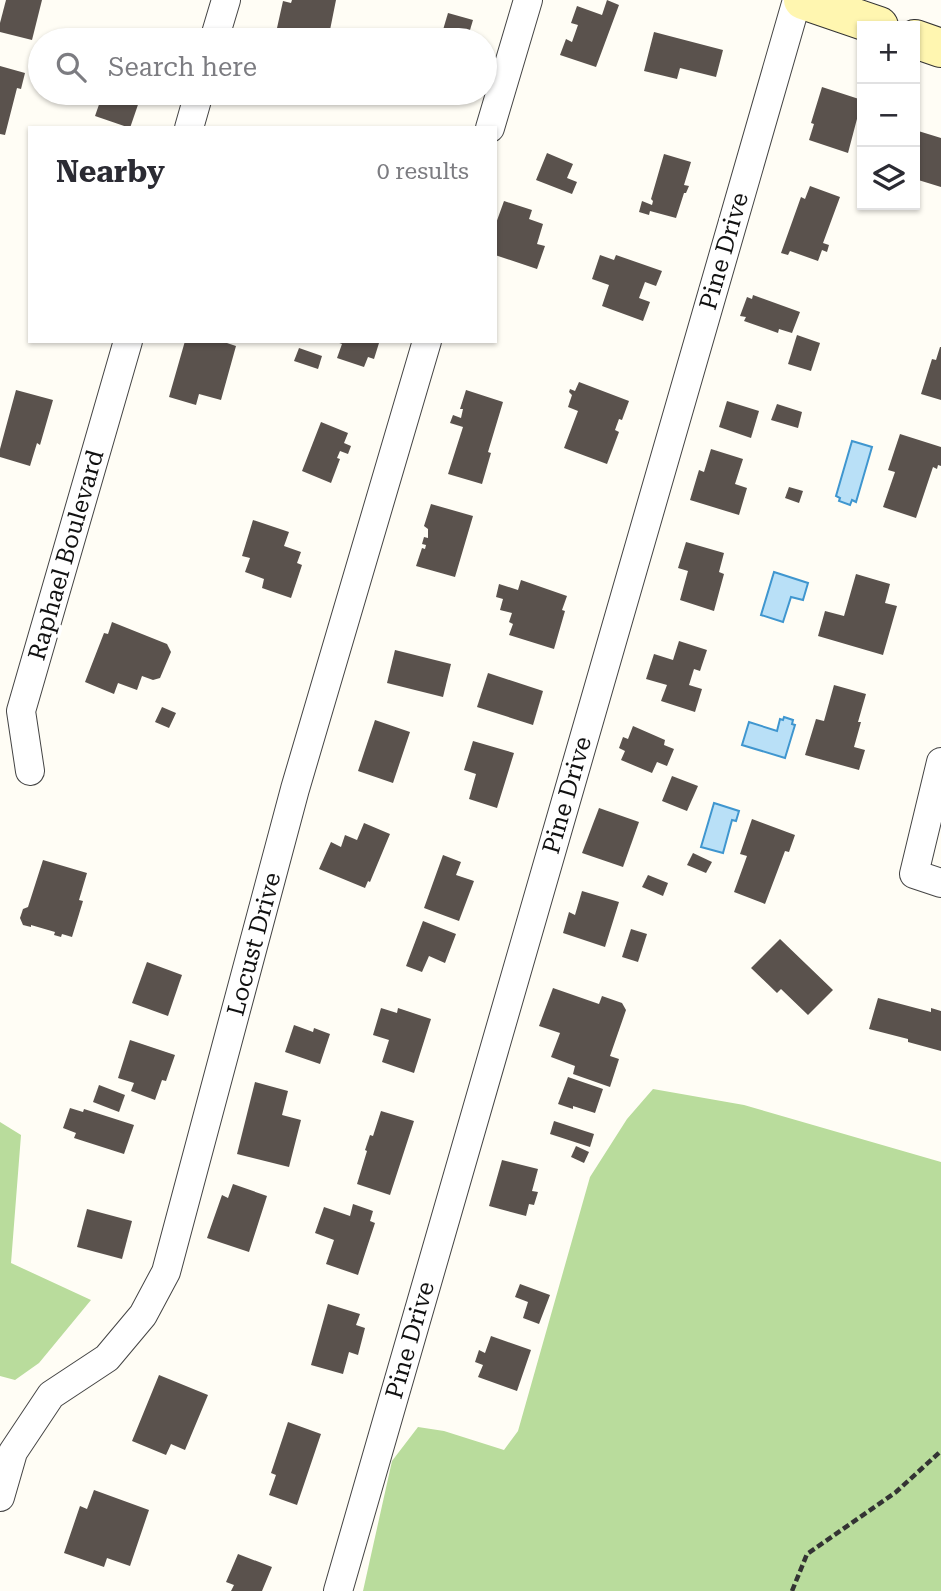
<!DOCTYPE html>
<meta charset="utf-8">
<style>
:root{--surface:#fff;--page:#f7f7f7;--text:#2b2b33;--muted:#7c7c81;--line:#e1e1e2}
body{margin:0;font-family:"Roboto Serif",serif;background:var(--page);color:var(--text)}
.controls{position:absolute;right:21px;top:21px;display:grid;overflow:hidden;border-radius:0px;box-shadow:0 2px 5px #0004}
.controls button{width:63px;height:63px;display:grid;place-items:center;padding:0;border:0;border-bottom:2px solid var(--line);background:var(--surface);color:var(--text);font:35px sans-serif}
.list{margin:0;padding:0;list-style:none}
h2{display:flex;justify-content:space-between;align-items:center;height:91px;margin:0;padding:0 28px;font-size:30px}
h2 small{font-size:23px;font-weight:400;color:var(--muted)}
.icon{flex:none;width:38px;height:38px;fill:none;stroke:currentColor;stroke-width:2;stroke-linecap:round;stroke-linejoin:round}
.map{position:relative;flex:none;width:941px;height:1591px;overflow:hidden}
.search{position:absolute;background:var(--surface);box-shadow:0 2px 5px #0004;left:28px;top:28px;width:469px;height:77px;display:flex;align-items:center;gap:18px;box-sizing:border-box;padding:0 24px;border-radius:38px;color:var(--muted);font-size:26px}
.panel{position:absolute;background:var(--surface);box-shadow:0 2px 5px #0004;left:28px;top:126px;width:469px;height:217px;border-radius:0px}
.map>svg:first-child{display:block}
.forest{fill:#b9dc9c}
.water{fill:#b9e0f7;stroke:#3f96cf;stroke-width:2}
.building{fill:#5a524d}
.lines{fill:none;stroke-linecap:round;stroke-linejoin:round}
.street-casing{stroke:#444;stroke-width:30}
.secondary-casing{stroke:#333;stroke-width:40}
.path{stroke:#333;stroke-width:4.5;stroke-dasharray:7 3.5;stroke-linecap:butt}
.street{stroke:#fff;stroke-width:28}
.secondary{stroke:#fff6b0;stroke-width:38}
.labels{text-anchor:middle;dominant-baseline:central;stroke-width:7;stroke-linejoin:round;paint-order:stroke}
.street-label{font-size:24px;fill:#111;stroke:#fff}
</style>
<div class="map">
<svg width="941" height="1591" viewBox="0 0 941 1591">
<rect width="100%" height="100%" fill="#fffdf5"/>
<g class="forest">
<polygon points="653,1089 744,1105 941,1162 941,1591 363,1591 392,1461 418,1427 444,1431 504,1450 518,1431 590,1177 627,1119"/>
<polygon points="0,1122 21,1135 11,1263 91,1300 39,1363 15,1380 0,1376"/>
</g>
<g class="water">
<polygon points="852,441 872,447 856,502 852,500 850,505 839,501 840,498 836,496"/>
<polygon points="774,572 808,583 803,600 791,597 783,622 761,615"/>
<polygon points="784,717 793,720 792,724 795,725 785,758 742,745 749,722 777,731 780,719 783,720"/>
<polygon points="714,803 739,811 736,821 732,820 723,853 701,847"/>
</g>
<g class="building">
<polygon points="6,0 42,0 32,40 0,32 0,23"/>
<polygon points="292,0 336,0 328,40 301,36 302,32 277,28 283,1 291,3"/>
<polygon points="607,0 619,5 596,67 560,55 566,39 572,42 578,25 571,23 577,6 602,15"/>
<polygon points="448,13 473,20 467,40 440,40"/>
<polygon points="654,32 723,50 716,77 680,68 677,79 644,71"/>
<polygon points="0,66 25,73 21,89 17,88 5,135 0,134"/>
<polygon points="822,87 862,100 848,153 809,140 814,124 811,123"/>
<polygon points="103,93 142,93 130,128 95,116"/>
<polygon points="915,130 941,138 941,187 915,179"/>
<polygon points="547,153 573,164 567,178 577,182 572,194 536,180"/>
<polygon points="664,154 691,162 684,185 689,186 686,193 684,193 676,218 650,211 649,215 639,212 642,201 652,205 653,201 651,199"/>
<polygon points="810,186 840,197 823,243 829,245 827,252 822,250 818,261 790,251 788,255 781,253 801,197 805,199"/>
<polygon points="504,201 532,210 529,219 543,224 537,244 545,246 537,269 495,255 495,226"/>
<polygon points="600,255 614,260 616,255 662,271 656,286 645,282 639,298 650,302 643,321 602,306 609,285 592,279"/>
<polygon points="753,295 800,312 792,333 779,329 778,333 744,321 746,317 740,316 747,297 752,299"/>
<polygon points="797,335 820,343 811,371 788,364"/>
<polygon points="185,341 217,343 221,341 236,346 221,400 199,394 196,405 169,397"/>
<polygon points="334,341 374,341 379,343 374,359 368,357 364,367 337,358 342,344"/>
<polygon points="940,347 941,347 941,400 921,394 932,359 936,360"/>
<polygon points="299,348 322,356 318,369 294,361"/>
<polygon points="579,382 629,401 622,420 619,419 615,430 619,432 607,464 564,448 578,411 568,407 572,395 569,392 570,389 575,391"/>
<polygon points="16,390 53,400 40,445 37,443 30,466 0,457 0,449"/>
<polygon points="466,390 503,402 488,452 491,453 482,484 448,474 463,427 450,423 453,415 461,418 463,409 460,409"/>
<polygon points="727,401 759,411 751,438 719,427"/>
<polygon points="777,404 802,412 798,428 771,420"/>
<polygon points="321,422 348,433 344,443 351,446 348,454 340,451 337,458 340,459 331,483 302,471"/>
<polygon points="900,434 941,447 941,466 938,465 937,469 933,467 916,518 883,507 895,472 888,470"/>
<polygon points="711,449 743,459 735,484 747,488 739,515 690,500 699,470 704,472"/>
<polygon points="789,487 803,491 799,503 785,498"/>
<polygon points="431,504 473,516 455,577 416,566 422,548 425,549 426,545 422,544 424,537 428,538 428,529 424,526"/>
<polygon points="253,520 289,532 284,546 301,552 297,563 302,565 291,598 262,588 264,579 245,572 250,558 242,556"/>
<polygon points="686,542 724,553 719,572 724,574 714,611 680,600 688,571 678,568"/>
<polygon points="856,574 890,584 885,603 897,606 883,655 818,636 825,611 844,616"/>
<polygon points="521,580 567,596 562,610 565,611 554,649 509,635 513,624 509,622 512,613 500,610 503,599 496,597 499,584 518,590"/>
<polygon points="112,622 167,644 171,652 160,678 153,680 142,676 137,690 118,683 114,694 85,682 104,633 108,634"/>
<polygon points="679,641 707,650 700,671 694,669 689,685 702,689 695,712 661,701 667,685 646,679 654,654 673,660"/>
<polygon points="395,650 451,664 443,697 387,683"/>
<polygon points="488,673 543,691 533,725 477,707"/>
<polygon points="834,685 866,694 858,722 861,722 854,747 865,750 859,770 805,755 816,719 824,721"/>
<polygon points="162,707 176,713 169,728 155,722"/>
<polygon points="375,720 410,732 393,783 358,771"/>
<polygon points="633,726 665,740 664,745 674,749 667,766 657,762 652,773 621,760 625,751 619,748 623,737 628,739"/>
<polygon points="473,741 514,753 497,808 469,799 476,774 464,770"/>
<polygon points="672,776 698,786 687,811 662,801"/>
<polygon points="599,808 639,822 623,867 582,853"/>
<polygon points="752,819 795,835 789,852 785,851 765,904 734,892 747,856 740,854"/>
<polygon points="364,823 390,834 370,882 368,881 365,888 319,869 331,842 341,847 345,835 357,840"/>
<polygon points="693,853 712,862 706,873 687,865"/>
<polygon points="443,855 461,862 456,875 474,881 459,921 424,908"/>
<polygon points="43,860 87,873 79,900 83,901 72,937 62,934 61,937 54,935 55,932 31,925 31,927 23,925 20,918 23,909 28,907"/>
<polygon points="648,875 668,883 663,896 642,887"/>
<polygon points="582,891 619,902 605,947 563,933 569,912 575,915"/>
<polygon points="423,921 456,934 445,963 429,956 422,972 406,966"/>
<polygon points="631,929 647,934 638,962 622,957"/>
<polygon points="780,939 833,990 808,1015 781,989 777,993 751,968"/>
<polygon points="147,962 182,975 168,1016 132,1003"/>
<polygon points="553,988 599,1004 602,996 622,1003 626,1010 610,1056 619,1059 610,1087 573,1074 575,1066 551,1057 560,1033 539,1026"/>
<polygon points="878,998 931,1012 931,1008 941,1011 941,1051 908,1042 908,1039 869,1029"/>
<polygon points="381,1008 397,1013 398,1008 431,1019 414,1073 382,1062 389,1040 373,1035"/>
<polygon points="294,1025 313,1032 314,1028 330,1034 320,1064 285,1052"/>
<polygon points="130,1040 175,1055 166,1081 162,1080 155,1100 131,1091 134,1083 118,1078"/>
<polygon points="568,1077 603,1089 595,1113 573,1106 573,1109 558,1104"/>
<polygon points="255,1082 288,1091 282,1115 301,1120 289,1167 237,1154"/>
<polygon points="99,1085 125,1095 119,1112 93,1102"/>
<polygon points="70,1108 83,1112 84,1109 134,1125 124,1154 74,1138 76,1133 63,1128"/>
<polygon points="381,1111 414,1121 390,1195 357,1184 367,1151 365,1150 370,1135 373,1136"/>
<polygon points="554,1121 594,1134 590,1147 550,1134"/>
<polygon points="576,1146 589,1152 584,1163 571,1157"/>
<polygon points="502,1160 538,1169 532,1191 538,1192 534,1205 529,1204 526,1216 489,1206"/>
<polygon points="233,1184 267,1196 249,1252 207,1238 222,1195 228,1198"/>
<polygon points="353,1204 373,1211 370,1221 375,1223 358,1275 326,1264 334,1240 315,1233 324,1207 350,1216"/>
<polygon points="87,1209 132,1221 122,1259 77,1247"/>
<polygon points="520,1284 550,1295 539,1324 523,1318 528,1302 515,1297"/>
<polygon points="328,1304 360,1314 356,1325 365,1328 358,1355 349,1352 343,1374 311,1365"/>
<polygon points="491,1336 531,1350 517,1391 478,1377 483,1365 475,1362 479,1350 485,1353"/>
<polygon points="159,1375 208,1395 185,1450 171,1444 166,1455 132,1441"/>
<polygon points="288,1422 321,1434 297,1505 269,1495 276,1475 271,1473"/>
<polygon points="94,1490 149,1510 130,1566 107,1558 104,1567 64,1553 80,1506 87,1509"/>
<polygon points="238,1554 272,1567 262,1591 231,1591 234,1585 226,1582"/>
</g>
<g class="lines">
<g class="street-casing">
<g id="street">
<polyline points="214,40 226,0"/>
<polyline points="189,128 199,93"/>
<polyline points="490,128 528,0"/>
<polyline points="941,762 914,874 941,883"/>
<polyline points="30,771 21,711 128,341"/>
<polyline points="0,1497 13,1452 51,1395 107,1358 143,1315 166,1272 295,789 427,341"/>
<polyline points="338,1591 797,0"/>
</g>
</g>
<g class="secondary-casing">
<g id="secondary">
<polyline points="803,0 879,26"/>
<polyline points="915,39 941,48"/>
</g>
</g>
<polyline class="path" points="792,1591 807,1554 896,1492 941,1451"/>
<use href="#street" class="street"/>
<use href="#secondary" class="secondary"/>
</g>
<g class="labels">
<g class="street-label">
<text transform="translate(724 251) rotate(-74)">Pine Drive</text>
<text transform="translate(66 555) rotate(-74)">Raphael Boulevard</text>
<text transform="translate(567 795) rotate(-74)">Pine Drive</text>
<text transform="translate(254 944) rotate(-75)">Locust Drive</text>
<text transform="translate(410 1340) rotate(-74)">Pine Drive</text>
</g>
</g>
</svg>
<div class="controls">
<button>+</button>
<button>−</button>
<button><svg class="icon" aria-label="layers" viewBox="0 0 24 24"><path d="M12 4l9 5-9 5-9-5zM3 14l9 5 9-5"/></svg></button>
</div>
<div class="search"><svg class="icon" aria-label="search" viewBox="0 0 24 24"><circle cx="10" cy="10" r="6"/><path d="M15 15l6 6"/></svg>Search here</div>
<section class="panel">
<h2>Nearby<small>0 results</small></h2>
<ul class="list">
</ul>
</section>
</div>
